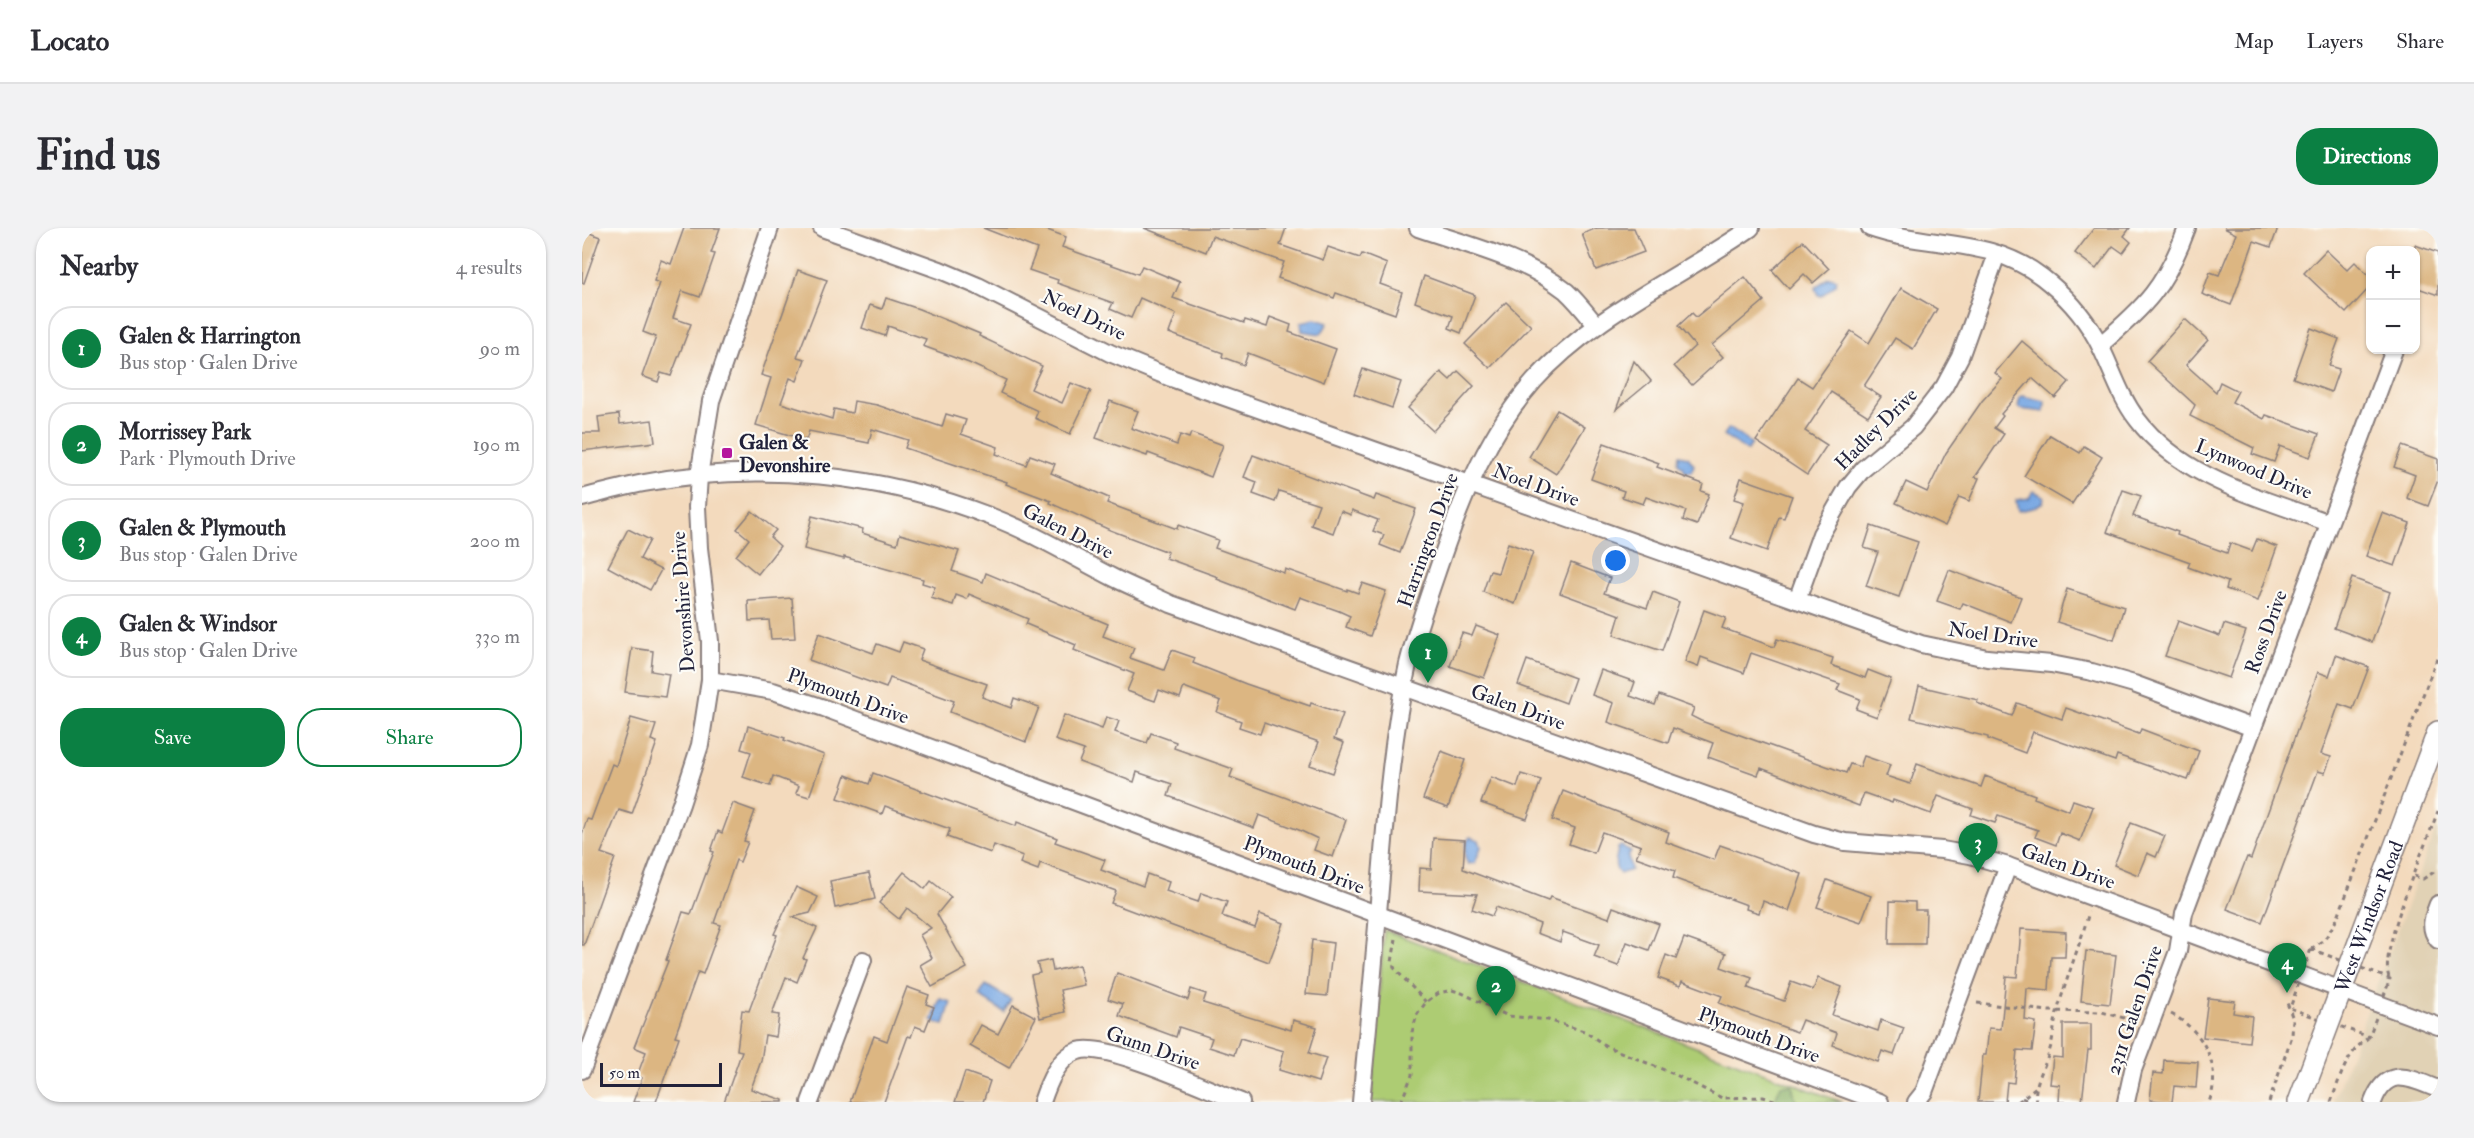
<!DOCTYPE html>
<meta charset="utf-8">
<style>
:root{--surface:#fff;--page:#f2f2f3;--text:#2b2b33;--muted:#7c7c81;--line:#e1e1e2;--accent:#0b8043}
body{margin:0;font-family:"IM FELL Double Pica",serif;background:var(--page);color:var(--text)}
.controls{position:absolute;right:18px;top:18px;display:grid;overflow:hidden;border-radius:12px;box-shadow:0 2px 4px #0004}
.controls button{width:54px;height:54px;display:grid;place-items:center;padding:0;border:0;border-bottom:2px solid var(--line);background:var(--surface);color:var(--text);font:30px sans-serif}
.scale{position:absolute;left:18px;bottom:15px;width:122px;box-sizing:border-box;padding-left:6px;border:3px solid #22223b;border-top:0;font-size:16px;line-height:21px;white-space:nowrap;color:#22223b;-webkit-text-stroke:4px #fdfcf7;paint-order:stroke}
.you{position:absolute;left:1034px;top:333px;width:21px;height:21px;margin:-15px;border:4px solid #fff;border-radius:50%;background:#1a73e8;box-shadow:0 0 0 9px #1a73e833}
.badge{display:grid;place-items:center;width:39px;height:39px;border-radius:50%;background:var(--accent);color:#fff;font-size:20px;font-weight:700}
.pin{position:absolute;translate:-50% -50px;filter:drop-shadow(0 2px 3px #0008)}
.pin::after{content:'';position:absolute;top:32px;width:21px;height:18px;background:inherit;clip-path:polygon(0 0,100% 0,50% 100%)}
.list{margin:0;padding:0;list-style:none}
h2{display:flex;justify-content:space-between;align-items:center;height:78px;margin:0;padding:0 24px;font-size:26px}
h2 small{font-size:20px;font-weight:400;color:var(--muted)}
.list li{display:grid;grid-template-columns:39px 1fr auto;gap:18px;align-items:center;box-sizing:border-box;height:84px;margin:0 12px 12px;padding:0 12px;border:2px solid var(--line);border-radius:24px}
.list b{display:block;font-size:22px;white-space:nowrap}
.list p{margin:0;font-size:20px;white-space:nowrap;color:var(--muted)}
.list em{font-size:20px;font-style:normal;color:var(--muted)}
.actions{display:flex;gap:12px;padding:18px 24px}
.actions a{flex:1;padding:14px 0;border:2px solid var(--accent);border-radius:24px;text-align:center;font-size:21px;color:var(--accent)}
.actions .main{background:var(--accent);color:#fff}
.map{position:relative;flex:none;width:1856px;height:874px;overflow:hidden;border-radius:24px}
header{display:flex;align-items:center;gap:36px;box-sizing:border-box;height:84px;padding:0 30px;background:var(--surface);border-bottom:2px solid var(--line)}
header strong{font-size:28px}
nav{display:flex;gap:33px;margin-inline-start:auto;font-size:21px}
.intro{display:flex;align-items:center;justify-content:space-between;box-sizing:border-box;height:144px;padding:0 36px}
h1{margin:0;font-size:42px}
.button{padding:15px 27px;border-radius:24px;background:var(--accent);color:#fff;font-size:21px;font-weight:700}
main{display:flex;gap:36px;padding:0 36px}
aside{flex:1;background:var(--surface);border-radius:24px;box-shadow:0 2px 4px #0004}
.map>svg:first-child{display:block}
.built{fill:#e1d2b5}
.green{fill:#adcc73;stroke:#687757;stroke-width:1.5}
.forest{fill:#8ab065;stroke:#566950;stroke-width:1.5}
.water{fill:#79a8e3;stroke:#4e658f;stroke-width:1.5}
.building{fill:#dcb682}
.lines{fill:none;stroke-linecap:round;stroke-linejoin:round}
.minor-casing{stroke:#8a7e7c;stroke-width:20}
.major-casing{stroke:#8a7e7c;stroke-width:24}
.path{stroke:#8a7e7c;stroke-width:3;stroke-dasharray:4.5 4.5;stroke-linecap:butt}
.minor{stroke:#fff;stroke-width:16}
.major{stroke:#fff;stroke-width:21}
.poi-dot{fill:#b5179e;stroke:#fdfcf7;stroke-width:2}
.labels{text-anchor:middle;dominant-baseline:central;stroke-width:4.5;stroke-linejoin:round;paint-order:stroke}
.street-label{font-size:20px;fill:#22223b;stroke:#fdfcf7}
.poi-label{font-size:20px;font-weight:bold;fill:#22223b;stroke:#fdfcf7;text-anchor:start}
</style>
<header>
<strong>Locato</strong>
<nav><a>Map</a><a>Layers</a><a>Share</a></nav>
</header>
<div class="intro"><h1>Find us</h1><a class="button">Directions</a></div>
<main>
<aside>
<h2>Nearby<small>4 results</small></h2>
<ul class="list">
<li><span class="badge">1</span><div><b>Galen &amp; Harrington</b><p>Bus stop · Galen Drive</p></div><em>90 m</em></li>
<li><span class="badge">2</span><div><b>Morrissey Park</b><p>Park · Plymouth Drive</p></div><em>190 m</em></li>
<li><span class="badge">3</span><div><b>Galen &amp; Plymouth</b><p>Bus stop · Galen Drive</p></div><em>200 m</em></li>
<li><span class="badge">4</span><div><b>Galen &amp; Windsor</b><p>Bus stop · Galen Drive</p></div><em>330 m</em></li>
</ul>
<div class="actions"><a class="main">Save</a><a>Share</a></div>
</aside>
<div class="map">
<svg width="1856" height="874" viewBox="0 0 1856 874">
<rect width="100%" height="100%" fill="#fdfcf7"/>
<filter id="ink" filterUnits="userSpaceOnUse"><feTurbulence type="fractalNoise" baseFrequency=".0167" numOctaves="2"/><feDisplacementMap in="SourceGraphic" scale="12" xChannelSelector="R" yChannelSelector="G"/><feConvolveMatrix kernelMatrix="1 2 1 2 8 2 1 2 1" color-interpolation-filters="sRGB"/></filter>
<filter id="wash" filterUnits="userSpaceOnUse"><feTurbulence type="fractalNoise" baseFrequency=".008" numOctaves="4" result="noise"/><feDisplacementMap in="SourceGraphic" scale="24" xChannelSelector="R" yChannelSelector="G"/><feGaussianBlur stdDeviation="1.35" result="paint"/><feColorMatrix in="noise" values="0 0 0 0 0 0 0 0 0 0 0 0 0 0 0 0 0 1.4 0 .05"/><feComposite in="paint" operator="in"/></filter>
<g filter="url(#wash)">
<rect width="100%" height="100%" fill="#f3dabd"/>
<polygon class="built" points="1856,595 1856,874 1751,874"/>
<polygon class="green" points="802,702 1260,874 789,874"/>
<polygon class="forest" points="1199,857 1210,857 1214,874 1192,874"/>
<g class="water">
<polygon points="1247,49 1255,51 1253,57 1239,68 1236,67 1233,60"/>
<polygon points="733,91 746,95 739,106 720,103 719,94"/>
<polygon points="1440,168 1463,173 1462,184 1438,181 1436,179 1438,169"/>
<polygon points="1147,200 1170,216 1165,223 1142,207"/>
<polygon points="1097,227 1106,229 1112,237 1109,244 1103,244 1102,240 1096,235"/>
<polygon points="1451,263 1462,268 1461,274 1451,280 1436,283 1434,272 1447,270"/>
<path d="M 888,609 L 897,612 L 899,619 L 893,635 L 886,636 C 881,628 882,616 888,609 Z"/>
<path d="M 1039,618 L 1049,623 L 1046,628 L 1049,642 L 1038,646 C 1030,638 1035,629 1036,620 Z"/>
<polygon points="404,757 429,772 422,784 397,768"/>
<polygon points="358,771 369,774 362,797 350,793"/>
</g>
<g id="blocks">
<g class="building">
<polygon points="102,0 138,0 129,25 133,26 118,69 100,63 91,90 109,96 89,148 79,145 76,154 60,148 74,109 61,104 78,55 72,53 79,32 89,36"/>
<polygon points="401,0 460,0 484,9 480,19 556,46 560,38 598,54 591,70 662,95 663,92 685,99 688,89 709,97 707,104 754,121 742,154 666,125 662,137 640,129 641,125 587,105 594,86 558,70 549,90 528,81 531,75 475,55 476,52 447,42 455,21"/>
<polygon points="562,0 704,0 698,17 741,32 746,19 778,30 780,26 805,36 798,56 820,64 813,86 754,65 752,70 696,50 702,34 630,8 624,24"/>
<polygon points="1015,0 1052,0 1062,24 1014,42 1000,6"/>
<polygon points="1512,0 1548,0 1542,8 1549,14 1541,25 1531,18 1514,41 1493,25"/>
<polygon points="1642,0 1696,0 1689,19 1672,13 1649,77 1620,66 1628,44 1637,47 1654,6"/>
<polygon points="0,2 18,9 2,55 0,55"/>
<polygon points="1221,13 1247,41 1231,55 1222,46 1207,61 1190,42"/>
<polygon points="1833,17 1856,25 1856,67 1833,59"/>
<polygon points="1744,22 1765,42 1773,34 1788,49 1788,59 1764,85 1722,45"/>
<polygon points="216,42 245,52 215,129 223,131 215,153 208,150 199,175 250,191 252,181 270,185 272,173 295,177 360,199 364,186 384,192 379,206 416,219 414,226 444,237 448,227 473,236 469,245 527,270 525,275 595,301 596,297 636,312 633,320 702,345 703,341 765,363 765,361 776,365 780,355 804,363 788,408 764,399 768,388 757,383 718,369 713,381 635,351 636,349 584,330 586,324 528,302 468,275 469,273 424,256 425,254 323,220 326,212 290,201 287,215 227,203 224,212 174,197 189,150 179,147"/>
<polygon points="842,48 893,67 879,105 867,100 871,88 833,74"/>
<polygon points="1163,49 1182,73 1130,117 1141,129 1110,157 1092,138 1113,118 1096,98 1110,85 1114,89"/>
<polygon points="1319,60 1355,81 1331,121 1313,110 1282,158 1299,169 1286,188 1249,164 1223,203 1245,217 1225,247 1174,213 1216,150 1230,159 1269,103 1287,115"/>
<polygon points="304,70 337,81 398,106 397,108 460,138 449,161 480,175 489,155 509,163 488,206 453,190 456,183 418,165 424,152 387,135 341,118 344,111 306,98 303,108 280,100 288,77 300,81"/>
<polygon points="924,74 949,98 908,140 883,116"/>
<polygon points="1603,91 1626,112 1604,137 1634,164 1638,154 1656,163 1650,174 1682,191 1684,187 1737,206 1728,229 1698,218 1692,234 1670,226 1672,220 1608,188 1613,177 1565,133"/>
<polygon points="1729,100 1757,111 1747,138 1757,141 1749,164 1711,150"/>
<polygon points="1440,113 1487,154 1473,170 1450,150 1419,186 1421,188 1412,200 1422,206 1393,249 1397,250 1387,273 1377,269 1363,298 1314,275 1324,254 1345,264 1364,225 1400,173 1420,151 1413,145"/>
<polygon points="1052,133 1069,153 1034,182"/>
<polygon points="781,141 819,154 810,180 772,166"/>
<polygon points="876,143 892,158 851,203 826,180 859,144 868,152"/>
<polygon points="528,173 556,183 549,200 595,217 598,207 607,210 609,205 641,217 629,249 566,225 565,228 514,210"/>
<polygon points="975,182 1003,199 974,246 947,229"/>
<polygon points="37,186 38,196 70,192 73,214 0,223 0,205 18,205 16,189"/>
<polygon points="1468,207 1498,225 1502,218 1520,229 1490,276 1442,248"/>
<polygon points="1022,215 1077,235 1075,239 1121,256 1119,263 1127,266 1115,297 1101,292 1104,283 1064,269 1061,276 1040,269 1042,263 1009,251"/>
<polygon points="1820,218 1856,231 1856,252 1846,278 1825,270 1833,247 1812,239"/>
<polygon points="671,227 792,272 794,267 834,281 818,325 798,317 802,307 791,303 796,292 770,282 769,287 759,283 751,305 729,297 737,276 697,263 693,274 671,266 675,254 662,249"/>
<polygon points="1159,250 1210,268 1202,290 1197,289 1185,323 1149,310 1162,274 1152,271"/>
<polygon points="1541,262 1559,268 1551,288 1596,304 1595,307 1645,325 1648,315 1670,323 1675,311 1695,319 1676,373 1644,361 1646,354 1606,339 1608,334 1525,304"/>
<polygon points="170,283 194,302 188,309 198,318 176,346 154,328 167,311 155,301"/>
<polygon points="1800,285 1828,295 1813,338 1784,328"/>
<polygon points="230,288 281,301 280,305 315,316 318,306 377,323 370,343 401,354 404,345 526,396 521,408 552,420 548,430 582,442 590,422 613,430 611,435 664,456 728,478 729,475 761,486 752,511 762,515 751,545 728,537 737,514 682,495 678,506 657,499 659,493 635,484 639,473 602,459 598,470 577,462 573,473 545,463 552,446 492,422 494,417 444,396 446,391 387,366 385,371 374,367 371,377 349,370 353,359 340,355 341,351 262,329 262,331 222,321"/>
<polygon points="1289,298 1336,314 1317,369 1284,358 1296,324 1282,320"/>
<polygon points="46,301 68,312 58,331 79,342 68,362 26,339"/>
<polygon points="926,315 951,324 933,376 901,364 908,343 916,345"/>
<polygon points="989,335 1028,350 1022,365 1065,380 1071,364 1097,374 1080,423 1032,407 1038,387 978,365"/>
<polygon points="1367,342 1439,369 1429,394 1381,375 1378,381 1355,373"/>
<polygon points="1770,350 1808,364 1790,414 1752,400"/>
<polygon points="1485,361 1542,379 1532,412 1475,394"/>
<polygon points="210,370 213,410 189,411 187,392 167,393 166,373"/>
<polygon points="1122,382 1144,390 1140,400 1192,419 1195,411 1251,430 1249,437 1283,450 1286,442 1309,451 1295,489 1274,481 1278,471 1255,462 1258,456 1169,425 1162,445 1119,429 1116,439 1103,434"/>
<polygon points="1596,393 1638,408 1642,396 1664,403 1647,450 1583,428"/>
<polygon points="894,398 918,407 902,450 868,438 880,405 890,408"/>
<polygon points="237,405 291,425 295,416 317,424 321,414 341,421 337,432 405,456 400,469 429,480 432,470 457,479 444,514 368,484 372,473 308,450 304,460 227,432"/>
<polygon points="50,420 71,423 69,443 87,446 83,469 43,464"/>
<polygon points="1754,427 1787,439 1771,481 1757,476 1739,526 1749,529 1743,545 1736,543 1680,694 1645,681 1665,629 1669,631 1736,444 1747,448"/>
<polygon points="945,432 993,450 984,475 936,457"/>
<polygon points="1019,442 1053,454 1048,468 1073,477 1077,467 1112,480 1109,488 1119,493 1264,545 1268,536 1278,539 1282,528 1308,537 1304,548 1328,556 1335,536 1399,559 1403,548 1453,567 1452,570 1487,583 1491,572 1511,579 1498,613 1478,605 1474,617 1453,609 1456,602 1416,588 1413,595 1389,587 1391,581 1356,568 1349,586 1311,572 1310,575 1282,565 1277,578 1179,540 1176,547 1126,529 1131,515 1091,500 1086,515 1026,494 1032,475 1010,467"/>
<polygon points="1337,458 1396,472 1395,475 1430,488 1435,475 1480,491 1484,480 1557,506 1559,501 1617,523 1606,552 1535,527 1533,533 1451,504 1443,525 1406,511 1406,509 1329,490"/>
<polygon points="482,487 520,501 524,489 537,493 533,504 565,515 569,505 594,514 592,520 651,541 648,549 764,592 751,629 732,622 736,611 717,602 677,587 672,600 586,568 590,556 555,544 552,554 497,534 502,522 473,512"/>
<polygon points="49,490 74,497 69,512 75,514 50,586 37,582 19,625 33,630 2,717 0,717 0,606 5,591 9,592 30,536 34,538"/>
<polygon points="166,498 203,510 202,512 242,527 227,569 214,565 217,558 191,548 188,558 161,549 169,524 159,521"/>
<polygon points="859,523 883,532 866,580 841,571"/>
<polygon points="291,545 434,598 435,594 475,610 473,614 523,632 519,642 561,658 565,646 587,654 584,663 616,674 619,665 645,674 640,688 673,700 678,686 702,695 687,734 529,675 534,663 458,635 456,642 438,635 441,628 412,617 409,625 365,609 368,601 303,578 300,586 256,570 264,547 287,556"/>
<polygon points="939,546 959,552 945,591 899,575 909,549 935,559"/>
<polygon points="981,563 1087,604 1084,614 1132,632 1138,617 1220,646 1207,683 1181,673 1177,685 1164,681 1165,677 1091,650 1093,643 1054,629 1059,618 1020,604 1012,625 987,616 993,600 970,592"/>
<polygon points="151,575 173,583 162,613 166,614 158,634 154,632 132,695 139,697 121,746 116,744 93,808 97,809 74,874 51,874 60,850 55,848 64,824 52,819 86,733 84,732 101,684 109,686 132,624 129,623 136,603 140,605"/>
<polygon points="1549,595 1583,608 1574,629 1565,625 1556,647 1532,637"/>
<polygon points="851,610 883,612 881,641 966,673 968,669 1027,690 1031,679 1077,696 1067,722 1045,714 1036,738 1012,729 1017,717 981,704 978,714 955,705 958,696 914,679 910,688 890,681 895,666 837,663 838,640 849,641"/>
<polygon points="322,644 343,661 349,653 369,669 355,686 385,740 350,759 338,737 350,730 338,707 349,700 325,680 317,691 297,675"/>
<polygon points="287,645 293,671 253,680 248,653"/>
<polygon points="1245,652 1289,668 1279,694 1235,679"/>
<polygon points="214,659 236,669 228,685 211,689 235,700 221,730 224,731 215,754 204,749 190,786 197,787 194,809 183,807 179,833 169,861 201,872 201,874 142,874 160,823 155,822 160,782 167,783 195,707 192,706"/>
<polygon points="1308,673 1333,674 1333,682 1344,682 1343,716 1307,716"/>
<polygon points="1439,701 1484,704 1483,729 1469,729 1467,762 1445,760 1443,792 1454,794 1450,823 1435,822 1432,855 1425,854 1423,874 1396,874 1401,827 1404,827 1407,800 1419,801 1424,748 1435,749"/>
<polygon points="1102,710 1144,725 1139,739 1170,750 1166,760 1202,773 1209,754 1231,762 1236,750 1260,759 1250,787 1296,803 1299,792 1322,800 1312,827 1300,823 1296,834 1251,817 1255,805 1220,792 1215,804 1137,775 1140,768 1100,753 1098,758 1076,750 1084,727 1094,731"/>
<polygon points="730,712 751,715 745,768 724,766"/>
<polygon points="1504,723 1534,727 1528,776 1499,773"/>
<polygon points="469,732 471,743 497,737 502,757 478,762 483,784 458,790 449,747 458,745 455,735"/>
<polygon points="535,745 606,772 609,761 624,766 621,775 709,802 711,792 735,799 727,825 744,830 736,854 697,842 702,823 658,810 652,827 627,819 630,810 597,799 594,809 537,788 541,776 526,771"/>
<polygon points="325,759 347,767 344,776 352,779 343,802 333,798 329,809 326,808 302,874 268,874 292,808 305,813"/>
<polygon points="1626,770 1653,773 1651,785 1670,788 1667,814 1621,809"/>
<polygon points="431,777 454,789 427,840 388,818 399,797 416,806"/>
<polygon points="1481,796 1509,796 1509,822 1506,822 1500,874 1477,874 1478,857 1468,856 1471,829 1481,830"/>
<polygon points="1582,832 1616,834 1614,860 1592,858 1590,874 1568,872 1571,845 1581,846"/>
<polygon points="383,844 408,853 401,874 373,874"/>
</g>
</g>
</g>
<g filter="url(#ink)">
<use href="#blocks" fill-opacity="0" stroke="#8a7e7c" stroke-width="1.5"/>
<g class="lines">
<g class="minor-casing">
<g id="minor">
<polyline points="240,0 358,42 396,58 528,125 589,150 1339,416 1405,430 1469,436 1510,444 1552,456 1671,500"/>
<path d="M 836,0 C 885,17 942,30 984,63 C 995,73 1005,86 1014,97"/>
<path d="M 1288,0 C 1348,21 1406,8 1460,49 C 1482,66 1501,87 1514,110 C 1529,137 1536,166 1555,191 C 1600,251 1680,270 1747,295"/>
<path d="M 1518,117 C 1564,78 1584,58 1605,0"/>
<path d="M 0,270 C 20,265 41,259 62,255 C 178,233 299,246 410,289 C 452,305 491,329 532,350 C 550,359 570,367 589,376 L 1232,606 L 1263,614 L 1360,622 L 1388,627 L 1426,638 L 1856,798"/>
<polyline points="1215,372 1239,306 1266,259 1281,241 1331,199 1362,159 1378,129 1415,26"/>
<polyline points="128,452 191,463 242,480 1298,874"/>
<path d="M 1856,676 C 1851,689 1846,700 1856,712"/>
<polyline points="0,842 99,576 118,517 128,452 128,413 117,320 115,279 117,248 129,173 188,0"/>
<polyline points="228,874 281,732"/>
<path d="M 460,874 C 466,856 476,829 496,823 C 524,813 628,863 659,874"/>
<path d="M 779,874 C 785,811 791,748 796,685 C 803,602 808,518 826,436 C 835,400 848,364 860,329 C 882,265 907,204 952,153 C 1012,86 1097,50 1169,0"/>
<polyline points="1334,874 1342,864 1426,638"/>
<polyline points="1544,874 1551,842 1596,723 1602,685 1812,122"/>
<path d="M 1791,874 C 1805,837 1827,850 1856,861"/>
</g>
</g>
<g class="major-casing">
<g id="major">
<path id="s1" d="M 1717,874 L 1856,504"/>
</g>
</g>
<g class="path">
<polyline points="1832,648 1841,651 1852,644 1856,646"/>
<polyline points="814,711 810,734 813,741 844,774"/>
<polyline points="1729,721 1743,711 1755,691 1856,428"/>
<polygon points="1729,721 1808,751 1787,809 1708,780"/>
<path d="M 1807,749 C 1796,723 1845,614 1856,583"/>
<polyline points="1395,775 1467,783 1520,784 1553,793"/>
<path d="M 1589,786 C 1621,802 1641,839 1627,874"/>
<polyline points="1440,870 1449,874"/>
<polyline points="819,874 830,847 830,804 835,787 844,774 857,765 870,762 880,765 926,788 966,792 1002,803 1024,818 1092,846 1140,870 1181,869 1200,874"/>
<polyline points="1436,874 1454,859"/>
<path d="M 1454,874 C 1451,854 1464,839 1468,821 C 1472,808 1472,794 1476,781 C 1485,748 1498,717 1507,684"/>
<polyline points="1687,874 1710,808 1711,791 1704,772"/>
<path d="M 1749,874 C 1758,850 1764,825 1786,810"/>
</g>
<use href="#minor" class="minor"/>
<use href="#major" class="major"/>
</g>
</g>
<rect class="poi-dot" x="139" y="219" width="12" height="12" rx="3"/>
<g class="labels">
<g class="street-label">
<text transform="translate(502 87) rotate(26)">Noel Drive</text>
<text transform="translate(1294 201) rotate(-45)">Hadley Drive</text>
<text transform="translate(1672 241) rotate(23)">Lynwood Drive</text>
<text transform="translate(954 257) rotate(20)">Noel Drive</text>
<text transform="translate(486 303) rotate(27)">Galen Drive</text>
<text transform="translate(846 312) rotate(-70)">Harrington Drive</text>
<text transform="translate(101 374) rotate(-94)">Devonshire Drive</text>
<text transform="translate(1684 404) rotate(-70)">Ross Drive</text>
<text transform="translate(1411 407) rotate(8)">Noel Drive</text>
<text transform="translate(266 468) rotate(20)">Plymouth Drive</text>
<text transform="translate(936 479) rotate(20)">Galen Drive</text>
<text transform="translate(722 637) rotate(21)">Plymouth Drive</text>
<text transform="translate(1486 638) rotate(20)">Galen Drive</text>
<text stroke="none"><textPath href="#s1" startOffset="198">West Windsor Road</textPath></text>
<text transform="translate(1552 782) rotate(-71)">2311 Galen Drive</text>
<text transform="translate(1177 807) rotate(20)">Plymouth Drive</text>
<text transform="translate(571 820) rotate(19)">Gunn Drive</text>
</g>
<g class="poi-label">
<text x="157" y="214">Galen &amp;<tspan x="157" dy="23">Devonshire</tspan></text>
</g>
</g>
</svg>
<div class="controls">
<button>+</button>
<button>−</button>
</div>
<div class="scale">50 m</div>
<div class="you"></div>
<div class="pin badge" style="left:846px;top:455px">1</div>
<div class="pin badge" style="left:914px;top:788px">2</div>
<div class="pin badge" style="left:1396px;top:645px">3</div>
<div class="pin badge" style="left:1705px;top:765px">4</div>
</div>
</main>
